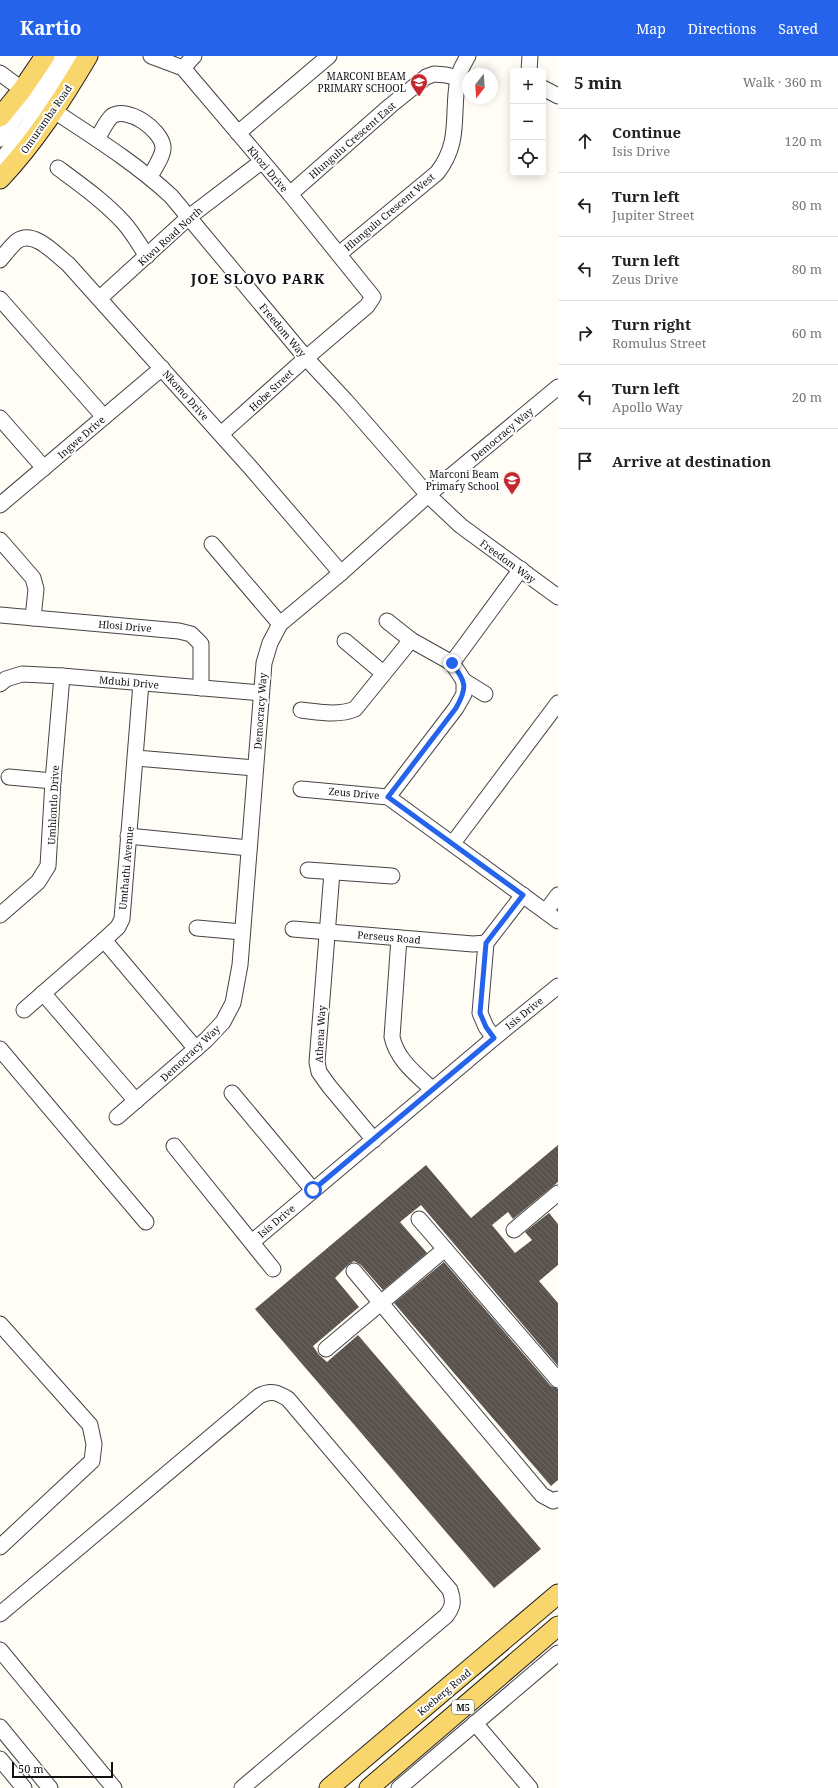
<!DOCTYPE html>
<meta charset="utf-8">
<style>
:root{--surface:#fff;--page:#f2f2f2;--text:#222;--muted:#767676;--line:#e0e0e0;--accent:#2563eb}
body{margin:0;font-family:"Noto Serif",serif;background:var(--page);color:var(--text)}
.controls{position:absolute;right:12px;top:12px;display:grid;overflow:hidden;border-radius:6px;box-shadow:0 2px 10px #0003}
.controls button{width:36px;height:36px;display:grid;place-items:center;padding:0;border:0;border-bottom:1px solid var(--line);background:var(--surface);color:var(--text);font:20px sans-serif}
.compass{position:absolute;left:462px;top:12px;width:36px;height:36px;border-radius:50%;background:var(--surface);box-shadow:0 2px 10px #0003;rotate:197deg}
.scale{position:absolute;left:12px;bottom:10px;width:101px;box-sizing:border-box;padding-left:4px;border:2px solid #111;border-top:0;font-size:11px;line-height:14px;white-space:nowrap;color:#111;-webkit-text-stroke:3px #fff;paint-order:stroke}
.stop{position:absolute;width:12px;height:12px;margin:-9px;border:3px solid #2563eb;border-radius:50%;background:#fff}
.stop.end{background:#2563eb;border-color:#fff;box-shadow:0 1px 4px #0008}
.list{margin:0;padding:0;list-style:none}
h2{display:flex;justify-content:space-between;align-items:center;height:52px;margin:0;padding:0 16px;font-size:17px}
h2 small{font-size:13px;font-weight:400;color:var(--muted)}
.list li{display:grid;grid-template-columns:26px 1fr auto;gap:12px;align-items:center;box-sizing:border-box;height:64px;padding:0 16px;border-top:1px solid var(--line)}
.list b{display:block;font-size:15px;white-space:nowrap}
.list p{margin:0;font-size:13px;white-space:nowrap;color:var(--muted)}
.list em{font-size:13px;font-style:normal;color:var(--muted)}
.icon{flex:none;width:22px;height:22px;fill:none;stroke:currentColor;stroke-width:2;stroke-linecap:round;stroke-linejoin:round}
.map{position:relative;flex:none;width:558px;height:1732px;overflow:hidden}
header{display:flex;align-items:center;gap:24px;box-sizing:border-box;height:56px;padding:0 20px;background:var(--accent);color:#fff}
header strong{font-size:19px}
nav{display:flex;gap:22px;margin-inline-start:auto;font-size:14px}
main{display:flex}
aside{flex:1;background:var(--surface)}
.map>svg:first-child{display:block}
.building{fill:url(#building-back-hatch)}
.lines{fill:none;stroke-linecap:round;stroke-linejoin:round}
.minor-casing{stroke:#444;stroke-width:17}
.major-casing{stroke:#222;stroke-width:21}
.minor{stroke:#fff;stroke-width:15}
.major{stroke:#f9d66b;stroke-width:19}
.route{stroke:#2563eb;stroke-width:5}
.labels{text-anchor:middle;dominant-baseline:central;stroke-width:4;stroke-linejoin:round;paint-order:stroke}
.shield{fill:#fff;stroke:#585858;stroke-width:1}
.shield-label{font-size:9px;font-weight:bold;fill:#111}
.poi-label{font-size:10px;fill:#111;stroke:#fff;text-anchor:end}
.street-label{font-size:10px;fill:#111;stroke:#fff}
.district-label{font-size:14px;font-weight:bold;letter-spacing:1px;fill:#111;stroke:#fff}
</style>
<header>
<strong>Kartio</strong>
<nav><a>Map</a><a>Directions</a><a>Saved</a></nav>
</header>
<main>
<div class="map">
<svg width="558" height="1732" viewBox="0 0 558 1732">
<defs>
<pattern id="building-back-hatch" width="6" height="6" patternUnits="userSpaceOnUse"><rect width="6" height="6" fill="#5a524d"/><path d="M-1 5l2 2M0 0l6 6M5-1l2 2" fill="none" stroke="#6d6662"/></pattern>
</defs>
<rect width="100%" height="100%" fill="#fffdf5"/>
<g class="building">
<polygon points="558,1089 558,1126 513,1163 508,1156 492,1169 515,1197 532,1184 525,1176 549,1157 558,1168 558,1209 539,1225 558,1247 558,1310 421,1149 400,1166 427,1197 383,1234 361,1209 354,1205 349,1208 335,1222 359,1251 313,1290 319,1299 327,1306 358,1279 541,1493 494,1532 255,1253 426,1109 471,1162"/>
<polygon points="444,1206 551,1330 558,1333 558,1424 551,1430 394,1247"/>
</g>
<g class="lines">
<g class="minor-casing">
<g id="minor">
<polyline points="151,0 183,12 290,138 373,241 367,250 306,302 221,378"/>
<polyline points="183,12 194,0"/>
<polyline points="529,15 530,0"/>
<path d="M 0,17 C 56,60 119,92 171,140 L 306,302 L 346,345 L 428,439 L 461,470 L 558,541"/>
<polyline points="543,32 558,40"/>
<polyline points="238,77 329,0"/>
<polyline points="0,83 59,0"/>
<path d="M 97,83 C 101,77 106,65 112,60 C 128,50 160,73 163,90 C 164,100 154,112 150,121"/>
<polyline points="0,106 26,72 73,0"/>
<path d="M 58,112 C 81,129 105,146 124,167 C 133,177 140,190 147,200"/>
<polyline points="290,138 390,50 426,21 434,18 446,19 458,22"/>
<path d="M 339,198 L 437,117 C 462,85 451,58 458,23 C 459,15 464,7 468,0"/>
<path d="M 0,204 C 5,198 11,190 17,185 C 34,173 56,199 68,208 L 250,411 L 341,517"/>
<polyline points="100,242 189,161 261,106"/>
<polyline points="0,243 104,361"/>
<polyline points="0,362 44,412"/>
<polyline points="0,449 162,312"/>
<polyline points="0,484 33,522 36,533 33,562"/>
<polyline points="212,488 280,568"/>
<polyline points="0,559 179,575 191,578 201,588 201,632"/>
<polyline points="387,565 411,584 452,607 464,625 485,638"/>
<polyline points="345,585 383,617"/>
<polyline points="452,607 521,513"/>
<polyline points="0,628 6,623 22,618 62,620 261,637"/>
<path d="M 301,654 C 319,656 338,660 355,653 L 411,584"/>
<polyline points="136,702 255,712"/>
<polyline points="9,721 53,725"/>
<polyline points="301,733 388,741 558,865"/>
<polyline points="388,741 456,652 464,638 464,625"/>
<polyline points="128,780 249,792"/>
<polyline points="453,787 558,647"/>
<polyline points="308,814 392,820"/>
<polyline points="332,816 317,1006 319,1016 329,1030 374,1084"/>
<polyline points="546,855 558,839"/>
<polyline points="0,859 38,826 48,810 53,725 62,620"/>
<polyline points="197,872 242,876"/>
<polyline points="293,873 473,888 486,887"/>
<path d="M 399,882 L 392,981 C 397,1004 416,1018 432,1033"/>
<polyline points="104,884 196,993"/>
<polyline points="43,937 136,1045"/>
<polyline points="24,954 104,884 118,871 122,863 141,627"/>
<polyline points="494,982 486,971 480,957 486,887 523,839"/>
<polyline points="0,993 146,1166"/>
<polyline points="232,1037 313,1134"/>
<polyline points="117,1061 206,984 223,966 233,947 240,909 264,607 270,587 280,568 341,517 428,439 558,331"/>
<polyline points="174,1090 273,1213"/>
<polyline points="419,1163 558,1324"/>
<polyline points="514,1174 558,1137"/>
<polyline points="252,1186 494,982 558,930"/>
<polyline points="354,1215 542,1439 553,1445 558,1443"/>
<polyline points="0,1268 90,1369 94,1388 92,1405 0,1491"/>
<polyline points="326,1293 445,1193"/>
<path d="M 0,1558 L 259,1340 C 270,1334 277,1336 288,1343 L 450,1534 C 454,1545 453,1551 446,1560 L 242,1732"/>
<polyline points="0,1594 114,1732"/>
<polyline points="475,1667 530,1732"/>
<polyline points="0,1671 50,1732"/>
<polyline points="0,1703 24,1732"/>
<polyline points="399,1732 558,1597"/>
</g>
</g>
<g class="major-casing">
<g id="major">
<polyline points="0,61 22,34 45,0"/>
<path d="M 0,123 C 35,86 62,44 88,0"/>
<polyline points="329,1732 558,1538"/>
<polyline points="369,1732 558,1570"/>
</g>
</g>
<use href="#minor" class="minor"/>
<use href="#major" class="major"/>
</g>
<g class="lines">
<path class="route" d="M 313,1134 L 494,982 L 486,971 L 480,957 L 486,887 L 523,839 L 388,741 L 456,652 C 468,631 466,626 452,607"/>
</g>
<defs>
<g id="school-pin" transform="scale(0.9)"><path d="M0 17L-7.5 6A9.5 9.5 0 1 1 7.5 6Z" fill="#c4262e" stroke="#fff"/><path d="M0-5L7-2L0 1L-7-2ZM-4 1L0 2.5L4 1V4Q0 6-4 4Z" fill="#fff"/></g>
</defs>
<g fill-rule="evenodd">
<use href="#school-pin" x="419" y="26"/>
<use href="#school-pin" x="512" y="424"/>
</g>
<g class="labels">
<rect class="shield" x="452" y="1644" width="22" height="14" rx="3"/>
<g class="shield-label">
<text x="463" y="1651">M5</text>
</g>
<g class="poi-label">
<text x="406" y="20">MARCONI BEAM<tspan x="406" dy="12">PRIMARY SCHOOL</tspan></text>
<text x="499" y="418">Marconi Beam<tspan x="499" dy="12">Primary School</tspan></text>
</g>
<g class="street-label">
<text transform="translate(46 63) rotate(-55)">Omuramba Road</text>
<text transform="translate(352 84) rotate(-41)">Hlungulu Crescent East</text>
<text transform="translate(268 113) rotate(50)">Khozi Drive</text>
<text transform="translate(389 156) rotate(-40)">Hlungulu Crescent West</text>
<text transform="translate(170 180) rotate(-42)">Kiwu Road North</text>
<text transform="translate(283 274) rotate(50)">Freedom Way</text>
<text transform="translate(271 334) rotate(-43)">Hobe Street</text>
<text transform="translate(186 339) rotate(48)">Nkomo Drive</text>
<text transform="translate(502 378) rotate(-40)">Democracy Way</text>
<text transform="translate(81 381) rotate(-41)">Ingwe Drive</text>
<text transform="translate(508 505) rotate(36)">Freedom Way</text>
<text transform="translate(125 570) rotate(5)">Hlosi Drive</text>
<text transform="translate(129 626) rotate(5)">Mdubi Drive</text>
<text transform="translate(260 655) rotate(-86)">Democracy Way</text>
<text transform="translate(354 737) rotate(5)">Zeus Drive</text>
<text transform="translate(53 749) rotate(-87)">Umhlontlo Drive</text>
<text transform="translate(126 812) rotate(-85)">Umthathi Avenue</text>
<text transform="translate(389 881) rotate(5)">Perseus Road</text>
<text transform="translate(524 957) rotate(-39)">Isis Drive</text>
<text transform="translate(320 978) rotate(-87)">Athena Way</text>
<text transform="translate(190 997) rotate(-43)">Democracy Way</text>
<text transform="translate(276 1165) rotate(-40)">Isis Drive</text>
<text transform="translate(444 1636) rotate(-40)">Koeberg Road</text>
</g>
<g class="district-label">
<text x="258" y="222">JOE SLOVO PARK</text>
</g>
</g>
</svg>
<div class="controls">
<button>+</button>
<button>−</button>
<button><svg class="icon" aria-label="locate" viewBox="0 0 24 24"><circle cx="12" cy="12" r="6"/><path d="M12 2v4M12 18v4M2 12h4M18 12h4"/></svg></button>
</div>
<svg class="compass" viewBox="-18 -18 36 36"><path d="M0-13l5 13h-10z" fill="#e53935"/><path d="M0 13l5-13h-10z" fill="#767676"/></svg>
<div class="scale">50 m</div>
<div class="stop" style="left:313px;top:1134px"></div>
<div class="stop end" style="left:452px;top:607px"></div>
</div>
<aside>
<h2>5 min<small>Walk · 360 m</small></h2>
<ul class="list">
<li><svg class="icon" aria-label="ahead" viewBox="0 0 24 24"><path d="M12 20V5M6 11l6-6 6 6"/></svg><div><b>Continue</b><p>Isis Drive</p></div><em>120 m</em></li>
<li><svg class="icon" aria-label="left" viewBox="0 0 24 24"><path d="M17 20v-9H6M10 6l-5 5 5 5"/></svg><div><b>Turn left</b><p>Jupiter Street</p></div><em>80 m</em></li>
<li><svg class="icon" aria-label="left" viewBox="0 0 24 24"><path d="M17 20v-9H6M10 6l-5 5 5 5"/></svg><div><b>Turn left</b><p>Zeus Drive</p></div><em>80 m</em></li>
<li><svg class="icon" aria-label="right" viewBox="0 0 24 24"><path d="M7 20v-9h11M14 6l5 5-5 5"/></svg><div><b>Turn right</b><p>Romulus Street</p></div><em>60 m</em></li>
<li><svg class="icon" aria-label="left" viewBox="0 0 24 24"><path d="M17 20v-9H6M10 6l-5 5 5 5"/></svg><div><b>Turn left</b><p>Apollo Way</p></div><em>20 m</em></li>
<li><svg class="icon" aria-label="arrive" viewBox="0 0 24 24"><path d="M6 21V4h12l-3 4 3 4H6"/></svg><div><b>Arrive at destination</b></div></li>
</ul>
</aside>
</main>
